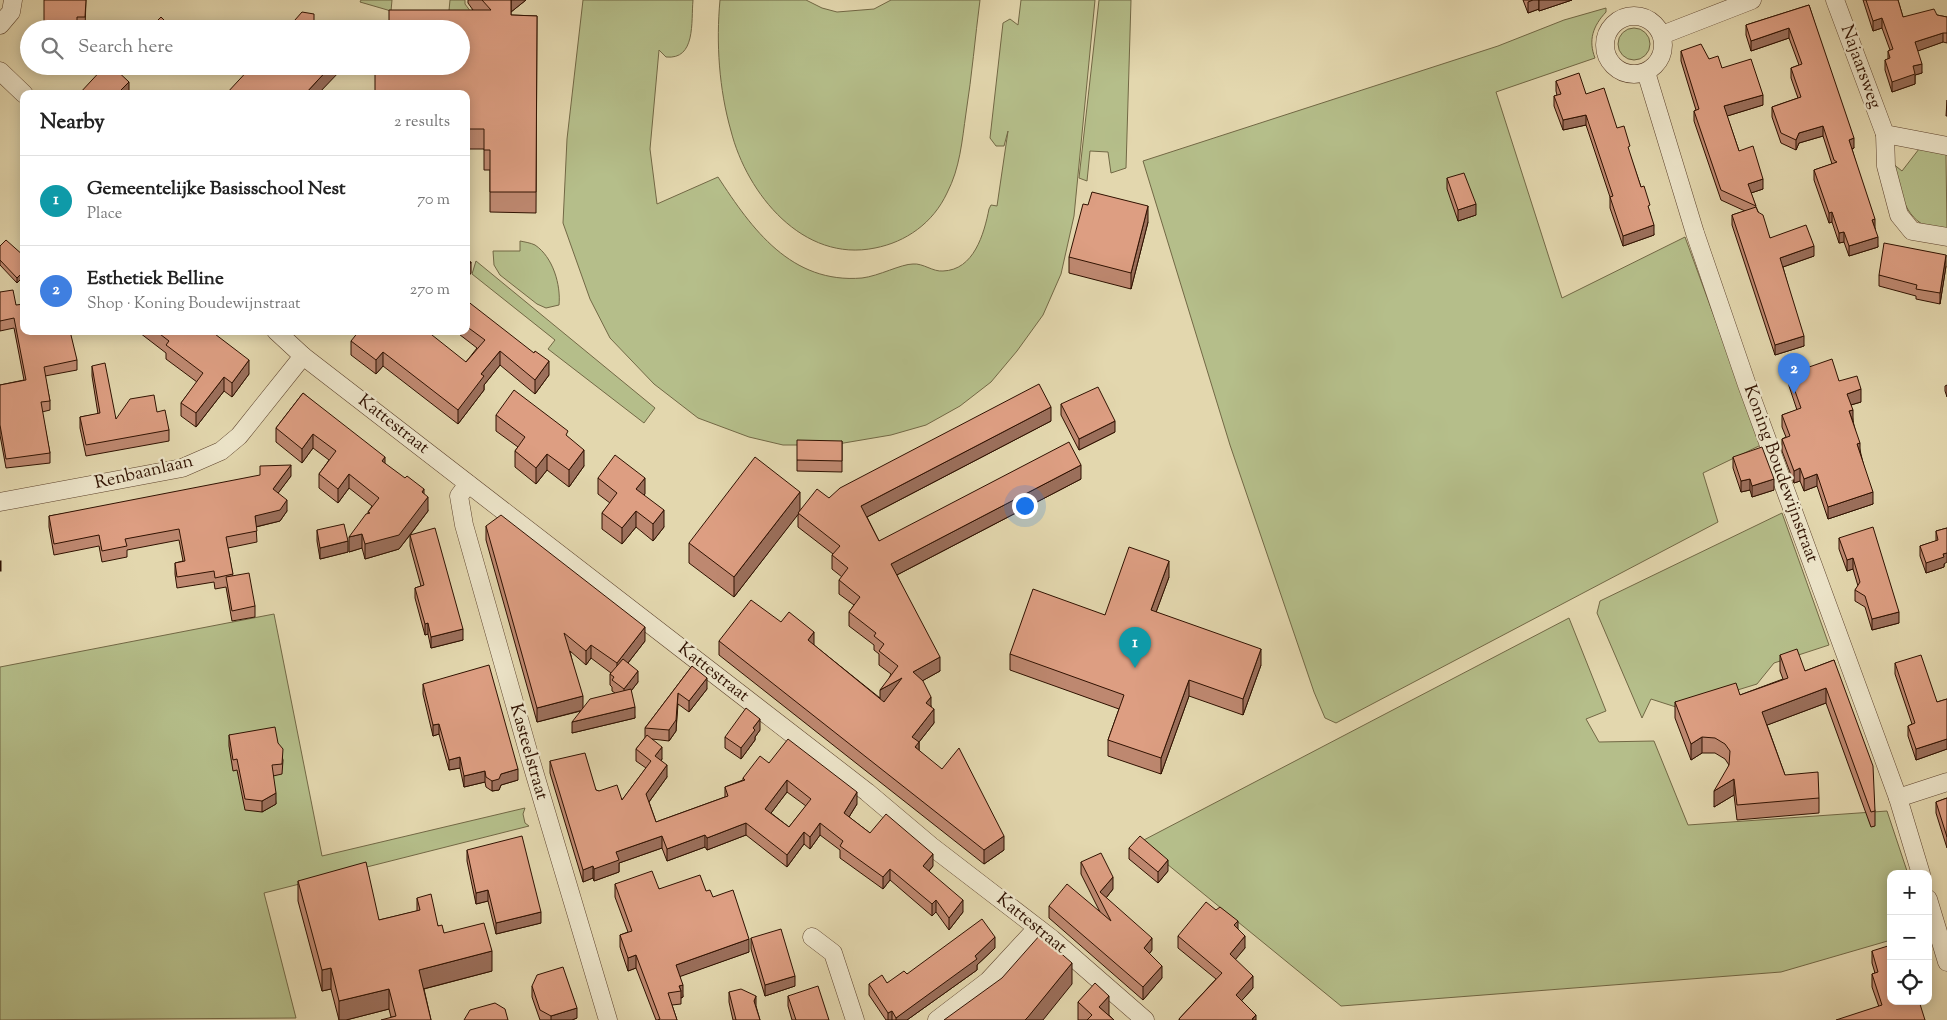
<!DOCTYPE html>
<meta charset="utf-8">
<style>
:root{--surface:#fff;--page:#f6f6f6;--text:#222;--muted:#767676;--line:#e0e0e0;--accent:#db2777}
body{margin:0;font-family:"Sorts Mill Goudy",serif;background:var(--page);color:var(--text)}
.controls{position:absolute;right:15px;bottom:15px;display:grid;overflow:hidden;border-radius:10px;box-shadow:0 2px 12px #0003}
.controls button{width:45px;height:45px;display:grid;place-items:center;padding:0;border:0;border-bottom:1px solid var(--line);background:var(--surface);color:var(--text);font:25px sans-serif}
.you{position:absolute;left:1024px;top:505px;width:18px;height:18px;margin:-12px;border:4px solid #fff;border-radius:50%;background:#1a73e8;box-shadow:0 0 0 8px #1a73e833}
.badge{display:grid;place-items:center;width:32px;height:32px;border-radius:50%;background:var(--accent);color:#fff;font-size:16px;font-weight:700}
.pin{position:absolute;translate:-50% -41px;filter:drop-shadow(0 1px 2px #0008)}
.pin::after{content:'';position:absolute;top:26px;width:18px;height:15px;background:inherit;clip-path:polygon(0 0,100% 0,50% 100%)}
.list{margin:0;padding:0;list-style:none}
h2{display:flex;justify-content:space-between;align-items:center;height:65px;margin:0;padding:0 20px;font-size:21px}
h2 small{font-size:16px;font-weight:400;color:var(--muted)}
.list li{display:grid;grid-template-columns:32px 1fr auto;gap:15px;align-items:center;box-sizing:border-box;height:90px;padding:0 20px;border-top:1px solid var(--line)}
.list b{display:block;font-size:19px;white-space:nowrap}
.list p{margin:0;font-size:16px;white-space:nowrap;color:var(--muted)}
.list em{font-size:16px;font-style:normal;color:var(--muted)}
.icon{flex:none;width:28px;height:28px;fill:none;stroke:currentColor;stroke-width:2;stroke-linecap:round;stroke-linejoin:round}
.map{position:relative;flex:none;width:1947px;height:1020px;overflow:hidden}
.search{position:absolute;background:var(--surface);box-shadow:0 2px 12px #0003;left:20px;top:20px;width:450px;height:55px;display:flex;align-items:center;gap:12px;box-sizing:border-box;padding:0 18px;border-radius:28px;color:var(--muted);font-size:19px}
.panel{position:absolute;background:var(--surface);box-shadow:0 2px 12px #0003;left:20px;top:90px;width:450px;height:245px;border-radius:10px}
.map>svg:first-child{display:block}
.green{fill:#b5be8a;stroke:#726845}
.lines{fill:none;stroke-linecap:round;stroke-linejoin:round}
.minor-casing{stroke:#5c422c;stroke-width:19}
.minor{stroke:#ede5ca;stroke-width:18}
.wall{fill:#be8870;stroke:#2f1100;fill-rule:evenodd}
.shaded-wall{fill:#9b6f5b;stroke:#2f1100}
.building{fill:#dd9e82;stroke:#2f1100;fill-rule:evenodd}
.labels{text-anchor:middle;dominant-baseline:central;stroke-width:4.5;stroke-linejoin:round;paint-order:stroke}
.street-label{font-size:18px;fill:#2f1100;stroke:#ede5ca}
</style>
<div class="map">
<svg width="1947" height="1020" viewBox="0 0 1947 1020">
<rect width="100%" height="100%" fill="#e3d7ae"/>
<filter id="stains"><feTurbulence type="fractalNoise" baseFrequency=".004" numOctaves="4"/><feColorMatrix values="0 0 0 0 .2 0 0 0 0 .09 0 0 0 0 .02 0 0 0 .5 -.17"/></filter>
<radialGradient id="worn" r=".72"><stop offset=".6" stop-color="#630" stop-opacity="0"/><stop offset="1" stop-color="#630" stop-opacity=".3"/></radialGradient>
<g class="green">
<polygon points="361,0 392,0 391,11 360,2"/>
<polygon points="450,0 465,0 465,4 474,16 448,21"/>
<path d="M 583,0 L 693,0 C 691,22 696,60 666,57 L 659,50 L 650,149 L 657,204 L 718,177 C 752,229 791,284 862,278 C 879,276 901,264 913,264 C 923,263 933,272 943,271 C 974,270 984,234 989,209 L 991,205 L 997,206 L 1008,131 L 1004,146 L 996,146 L 990,138 L 1003,23 L 1010,19 L 1018,25 L 1021,0 L 1095,0 L 1074,216 L 1061,274 L 1043,315 L 1017,351 L 991,382 L 960,406 L 926,425 L 891,435 L 832,445 L 783,445 L 749,437 L 698,418 L 654,384 L 610,338 L 590,299 L 563,223 L 567,139 Z"/>
<path d="M 720,0 L 806,0 L 822,8 L 837,12 L 874,9 L 891,0 L 980,0 C 975,38 972,75 966,113 C 962,141 960,168 947,193 C 933,223 906,242 875,248 C 803,263 747,194 731,131 C 719,89 716,43 720,0 Z"/>
<polygon points="1099,0 1131,0 1126,168 1111,173 1108,152 1090,151 1087,181 1079,178"/>
<path d="M 1606,8 L 1606,12 C 1593,26 1588,40 1595,58 L 1496,92 L 1562,298 L 1685,237 L 1761,445 L 1703,473 L 1718,522 L 1336,723 L 1325,718 L 1314,692 L 1230,445 L 1143,161 L 1498,46 L 1564,20 Z"/>
<circle cx="1634" cy="44" r="16"/>
<path d="M 1947,147 L 1946,157 L 1947,230 C 1940,228 1930,229 1924,225 C 1902,214 1899,184 1892,163 L 1902,171 L 1919,149 Z"/>
<path d="M 520,241 C 525,242 531,243 535,245 C 553,257 561,285 559,305 L 546,308 L 537,304 L 500,275 L 494,265 L 493,251 L 520,251 Z"/>
<polygon points="476,261 655,408 644,423 548,349 555,340 472,274"/>
<polygon points="1782,513 1829,645 1774,663 1757,684 1679,708 1651,699 1642,718 1597,613 1600,601"/>
<polygon points="274,614 322,856 525,808 523,814 525,823 529,826 264,893 296,1018 0,1020 0,667"/>
<polygon points="1569,618 1606,711 1586,719 1599,742 1654,741 1688,825 1887,811 1908,874 1891,874 1891,940 1781,972 1341,1006 1140,842"/>
</g>
<g class="lines">
<g class="minor-casing">
<g id="minor">
<polyline points="1835,0 1885,134 1947,146"/>
<circle cx="1634" cy="45" r="29"/>
<polyline points="0,25 11,12 13,0"/>
<polyline points="1662,35 1752,0"/>
<polyline points="0,71 24,94"/>
<polyline points="1646,72 1695,233 1747,385 1898,798 1921,874"/>
<polyline points="1885,134 1886,166 1899,215 1912,231 1947,237"/>
<polyline points="276,331 303,356 867,792 931,846 1052,939 1145,1020"/>
<polyline points="468,484 459,496 464,525 530,758 608,1020"/>
<polyline points="0,502 182,468 221,451 239,436 303,356"/>
<polyline points="1898,798 1947,782"/>
<polyline points="1928,899 1947,962"/>
<polyline points="812,937 833,953 855,1020"/>
<polyline points="937,1020 988,981 1037,928"/>
</g>
</g>
<use href="#minor" class="minor"/>
</g>
<g class="wall">
<polygon points="44,0 86,0 85,28 77,28"/>
<polygon points="468,0 526,0 511,12 511,15 537,16 536,213 490,212 490,170 484,170 484,149 466,149 466,94 389,27 473,10 468,3"/>
<polygon points="1523,0 1572,0 1539,11 1539,9 1528,13"/>
<polygon points="1863,0 1898,0 1903,17 1937,15 1947,17 1947,43 1943,42 1917,51 1922,73 1915,75 1915,84 1892,92 1885,70 1885,60 1888,59 1888,51 1890,50 1882,28 1873,31"/>
<polygon points="1809,5 1854,148 1852,149 1875,229 1878,247 1849,256 1844,242 1839,243 1832,222 1829,223 1814,180 1814,170 1832,164 1823,136 1799,143 1796,150 1781,143 1772,117 1772,107 1798,98 1791,78 1791,68 1799,65 1789,38 1751,51 1746,35 1746,25"/>
<polygon points="1681,51 1709,59 1722,68 1763,105 1727,116 1739,151 1763,189 1751,193 1756,207 1770,238 1814,256 1783,267 1804,346 1775,355 1732,225 1732,215 1745,211 1721,200 1694,121 1694,111 1696,110 1681,61"/>
<polygon points="1556,81 1586,94 1617,128 1630,155 1650,213 1654,235 1623,246 1610,208 1610,197 1586,125 1563,130 1554,106 1554,96 1557,95 1556,91"/>
<polygon points="1947,100 1947,116 1946,116"/>
<polygon points="1447,178 1476,215 1458,221 1447,189"/>
<polygon points="1148,222 1131,289 1069,273 1069,257"/>
<polygon points="0,246 24,256 17,283 0,265"/>
<polygon points="1946,266 1940,304 1916,299 1916,296 1879,286 1879,275"/>
<polygon points="0,292 16,305 77,360 77,370 45,376 50,401 50,410 42,412 50,453 50,463 6,468 0,435 0,385 24,380 14,328 0,331"/>
<polygon points="466,300 549,375 535,394 500,365 484,385 484,390 458,424 383,366 376,374 351,355 351,341 466,362 477,348 455,331 466,331"/>
<polygon points="140,331 211,331 249,374 232,397 224,391 196,427 181,416 181,403 197,382 166,359 166,353 140,333"/>
<polygon points="92,366 116,419 157,412 169,430 169,441 86,456 80,428 80,417 98,414 92,376"/>
<polygon points="1789,374 1839,381 1861,402 1851,405 1853,421 1873,504 1828,519 1817,486 1804,491 1800,481 1794,483 1782,451 1782,439 1786,437 1782,427 1782,415 1797,410 1789,386"/>
<polygon points="1947,385 1947,397 1945,391 1945,386"/>
<polygon points="303,393 385,464 424,494 428,511 410,535 463,640 431,648 428,634 425,635 415,598 415,588 421,586 410,546 410,535 399,549 365,559 362,548 349,552 368,514 368,512 372,506 349,488 338,503 319,488 319,474 329,460 313,448 302,463 276,442 276,428"/>
<polygon points="1061,404 1115,432 1079,450 1061,415"/>
<polygon points="496,415 568,437 584,466 569,487 547,470 536,484 515,467 515,451 518,447 496,431"/>
<polygon points="1051,421 867,517 879,541 1081,479 897,575 940,671 922,681 931,706 934,723 919,742 919,750 1004,850 984,864 719,655 719,641 814,645 880,698 891,674 879,665 879,654 874,650 874,645 849,626 849,612 854,605 839,594 839,580 842,577 832,569 832,555 833,554 798,527 798,514 734,597 689,563 689,543 800,511 829,498"/>
<polygon points="842,441 842,472 797,471 797,460"/>
<polygon points="1733,457 1774,490 1752,497 1750,490 1741,492 1733,468"/>
<polygon points="291,476 278,493 287,511 280,521 256,527 257,542 228,548 233,576 255,606 255,617 232,621 226,587 215,589 214,582 177,588 175,574 175,563 183,561 179,540 127,550 127,557 102,562 99,546 54,555 49,527 49,516"/>
<polygon points="598,478 645,494 644,495 664,527 653,541 636,527 622,544 602,529 602,513 610,503 598,494"/>
<path d="M 486,526 L 645,641 L 628,663 L 638,682 L 631,691 L 635,718 L 572,733 L 581,711 L 537,722 L 486,540 ZM 570,651 L 586,665 L 591,658 L 611,673 L 610,674 L 610,685 L 612,687 L 612,691 L 615,693 L 583,709 Z"/>
<polygon points="1947,528 1944,567 1926,573 1920,556 1920,546 1936,541 1936,531"/>
<polygon points="317,530 348,552 320,559 317,541"/>
<polygon points="1839,538 1899,623 1872,630 1865,607 1855,601 1855,590 1858,586 1853,569 1847,571 1839,549"/>
<polygon points="1169,577 1156,612 1261,665 1243,715 1189,696 1161,774 1108,756 1108,740 1119,709 1010,670 1010,654 1105,615"/>
<polygon points="1780,655 1805,671 1834,660 1875,811 1875,826 1871,827 1826,703 1767,725 1785,775 1819,798 1819,813 1737,820 1734,795 1714,807 1729,765 1725,759 1715,753 1702,753 1691,760 1675,718 1675,702 1740,695 1783,679 1780,671"/>
<polygon points="1895,663 1937,702 1947,699 1947,749 1916,760 1908,736 1908,726 1912,724 1895,674"/>
<path d="M 692,666 L 707,689 L 689,712 L 678,704 L 676,731 L 669,741 L 652,739 L 662,759 L 661,761 L 667,777 L 649,802 L 656,822 L 725,797 L 725,787 L 743,780 L 743,778 L 769,763 L 857,804 L 849,817 L 870,833 L 933,866 L 929,871 L 963,912 L 949,930 L 936,912 L 932,916 L 890,880 L 883,889 L 840,858 L 840,850 L 820,835 L 810,849 L 804,844 L 787,867 L 746,835 L 707,850 L 705,847 L 667,861 L 662,848 L 619,863 L 619,872 L 594,881 L 593,878 L 583,882 L 550,773 L 550,761 L 596,790 L 622,800 L 646,768 L 636,761 L 636,749 L 645,738 L 645,728 ZM 787,792 L 806,806 L 789,827 L 771,813 Z"/>
<polygon points="423,684 518,780 501,785 499,790 492,791 486,787 485,782 464,787 460,768 449,770 439,734 433,736 423,694"/>
<polygon points="760,730 755,737 755,740 741,759 725,748 725,737"/>
<polygon points="229,735 278,743 283,760 282,774 273,776 276,804 262,812 245,810 237,770 233,771 229,746"/>
<polygon points="1947,798 1947,848 1936,813 1936,802"/>
<polygon points="1129,848 1168,871 1158,883 1129,859"/>
<polygon points="467,850 541,923 496,934 488,901 476,904 467,861"/>
<polygon points="1081,862 1113,889 1106,898 1152,950 1149,954 1162,978 1143,1000 1049,918 1049,906 1100,912 1081,874"/>
<polygon points="298,881 379,920 417,911 417,898 444,933 492,971 424,989 431,1020 391,1017 389,1009 346,1020 339,1020 331,989 322,991 298,901"/>
<polygon points="615,884 659,889 706,891 713,897 749,952 680,976 683,997 681,998 681,1004 672,1005 677,1020 656,1020 636,968 628,971 620,947 620,935 628,932 615,897"/>
<polygon points="1238,929 1245,948 1235,959 1253,988 1241,1001 1256,1020 1179,1020 1179,1019 1216,979 1178,948 1178,936"/>
<polygon points="751,938 795,986 765,996 751,949"/>
<polygon points="995,948 977,965 977,970 907,1020 886,1020 869,995 869,984 887,983 907,974"/>
<polygon points="1872,951 1925,1020 1879,1007 1872,987 1872,974 1875,973 1872,963"/>
<polygon points="532,986 577,1018 572,1020 540,1020 532,997"/>
<polygon points="729,992 756,1006 760,1020 733,1020 729,1002"/>
<polygon points="788,996 829,1020 792,1020 788,1006"/>
<polygon points="1078,1002 1109,1015 1114,1020 1078,1020"/>
</g>
<g class="shaded-wall">
<polygon points="511,0 526,0 511,12"/>
<polygon points="1533,0 1539,0 1539,9 1528,13 1528,2"/>
<polygon points="1539,0 1572,0 1539,11"/>
<polygon points="1882,18 1882,28 1873,31 1873,21"/>
<polygon points="1789,28 1789,38 1751,51 1751,41"/>
<polygon points="1943,33 1943,42 1915,52 1915,42"/>
<polygon points="1922,64 1922,73 1915,75 1915,84 1892,92 1892,82 1913,66"/>
<polygon points="331,66 341,66 341,70 318,94 305,94"/>
<polygon points="129,82 129,92 127,94 119,94 119,92"/>
<polygon points="1763,95 1763,105 1724,117 1724,106"/>
<polygon points="1586,115 1586,125 1563,130 1563,120"/>
<polygon points="1823,126 1823,136 1799,143 1796,150 1796,140 1799,133"/>
<polygon points="1854,138 1854,148 1849,150 1849,140"/>
<polygon points="1763,179 1763,189 1748,194 1748,184"/>
<polygon points="1476,204 1476,215 1458,221 1458,210"/>
<polygon points="1148,206 1148,222 1131,289 1131,273"/>
<polygon points="1832,212 1832,222 1829,223 1829,213"/>
<polygon points="1875,219 1875,229 1872,220"/>
<polygon points="1654,225 1654,235 1623,246 1623,236"/>
<polygon points="1844,232 1844,242 1839,243 1839,233"/>
<polygon points="1878,237 1878,247 1849,256 1849,246"/>
<polygon points="1814,246 1814,256 1780,268 1780,258"/>
<polygon points="1946,255 1946,266 1940,304 1940,293"/>
<polygon points="471,262 471,273 466,280 466,269"/>
<polygon points="24,271 24,276 17,283 17,278"/>
<polygon points="1804,336 1804,346 1775,355 1775,345"/>
<polygon points="500,351 500,365 484,385 484,390 458,424 458,410 481,374"/>
<polygon points="383,352 383,366 376,374 376,360"/>
<polygon points="249,360 249,374 232,397 232,383"/>
<polygon points="549,361 549,375 535,394 535,380"/>
<polygon points="224,377 224,391 196,427 196,413"/>
<polygon points="1861,389 1861,402 1847,406 1847,394"/>
<polygon points="1051,407 1051,421 861,520 861,506"/>
<polygon points="1853,410 1853,422 1849,411"/>
<polygon points="1115,421 1115,432 1079,450 1079,439"/>
<polygon points="313,434 313,448 302,463 302,449"/>
<polygon points="1860,443 1860,455 1857,444"/>
<polygon points="584,450 584,466 569,487 569,470"/>
<polygon points="547,454 547,470 536,484 536,468"/>
<polygon points="385,457 385,471 382,461"/>
<polygon points="291,465 291,476 273,500 273,489"/>
<polygon points="1081,465 1081,479 891,578 891,564"/>
<polygon points="1800,468 1800,481 1794,483 1794,471"/>
<polygon points="349,474 349,488 338,503 338,489"/>
<polygon points="1817,474 1817,486 1804,491 1804,479"/>
<polygon points="645,478 645,494 636,505 636,489"/>
<polygon points="1750,479 1750,490 1741,492 1741,481"/>
<polygon points="1774,479 1774,490 1752,497 1752,486"/>
<polygon points="424,489 424,502 428,497 428,511 399,549 365,559 365,544 422,492"/>
<polygon points="800,492 800,512 734,597 734,577"/>
<polygon points="1873,492 1873,504 1828,519 1828,507"/>
<polygon points="287,500 287,511 280,521 255,527 255,516"/>
<polygon points="664,510 664,527 653,541 653,524"/>
<polygon points="636,511 636,527 622,544 622,528"/>
<polygon points="362,534 362,548 349,552 349,537"/>
<polygon points="348,541 348,552 320,559 320,548"/>
<polygon points="1947,553 1947,562 1944,564 1944,567 1926,573 1926,563 1943,554"/>
<polygon points="1853,558 1853,569 1847,571 1847,560"/>
<rect x="0" y="561" width="1" height="10"/>
<polygon points="1169,561 1169,577 1151,626 1151,610"/>
<polygon points="1899,612 1899,623 1872,630 1872,619"/>
<polygon points="428,623 428,634 425,635 425,624"/>
<polygon points="645,627 645,641 617,677 617,663"/>
<polygon points="463,629 463,640 431,648 431,637"/>
<polygon points="814,632 814,646 808,640"/>
<polygon points="591,645 591,658 586,665 586,651"/>
<polygon points="1261,649 1261,665 1243,715 1243,699"/>
<polygon points="940,657 940,671 913,686 913,672"/>
<polygon points="638,671 638,682 624,700 624,689"/>
<polygon points="707,678 707,689 689,712 689,701"/>
<polygon points="902,678 902,691 880,704 880,690"/>
<polygon points="1189,680 1189,696 1161,774 1161,758"/>
<polygon points="1826,688 1826,703 1762,727 1762,712"/>
<polygon points="678,693 676,731 669,741 669,730"/>
<polygon points="583,696 583,710 537,722 537,708"/>
<polygon points="931,697 931,711 926,703"/>
<polygon points="635,707 635,718 572,733 572,722"/>
<polygon points="934,709 934,723 919,742 919,756 912,737"/>
<polygon points="760,719 760,730 755,737 755,740 741,759 741,748 753,728"/>
<polygon points="439,724 439,734 433,736 433,725"/>
<polygon points="1702,737 1702,753 1691,760 1691,744"/>
<polygon points="1947,739 1947,749 1916,760 1916,749"/>
<polygon points="662,747 662,759 655,768 655,756"/>
<polygon points="460,757 460,768 449,770 449,760"/>
<polygon points="667,765 667,777 646,806 646,794"/>
<polygon points="518,769 518,780 501,785 499,790 492,791 492,781 501,774"/>
<polygon points="485,771 485,782 464,787 464,776"/>
<polygon points="1734,779 1734,795 1714,807 1714,791"/>
<polygon points="787,780 787,792 765,821 765,809"/>
<polygon points="857,792 857,804 844,825 844,813"/>
<polygon points="276,793 276,804 262,812 262,801"/>
<polygon points="746,823 746,835 707,850 707,838"/>
<polygon points="820,823 820,835 810,849 810,837"/>
<polygon points="804,832 804,844 787,867 787,855"/>
<polygon points="705,835 705,847 667,861 667,849"/>
<polygon points="662,836 662,848 619,863 619,872 594,881 594,869 616,852"/>
<polygon points="1004,836 1004,850 984,864 984,850"/>
<polygon points="933,854 933,866 923,878 923,866"/>
<polygon points="1168,860 1168,871 1158,883 1158,872"/>
<polygon points="593,866 593,878 583,882 583,870"/>
<polygon points="890,869 890,880 883,889 883,877"/>
<polygon points="1113,877 1113,889 1102,903 1100,892"/>
<polygon points="488,890 488,901 476,904 476,893"/>
<polygon points="936,900 936,912 932,916 932,904"/>
<polygon points="963,900 963,912 949,930 949,918"/>
<polygon points="541,912 541,923 496,934 496,923"/>
<polygon points="1238,921 1238,933 1234,925"/>
<polygon points="1245,936 1245,948 1230,966 1230,954"/>
<polygon points="995,937 995,948 977,965 977,970 907,1020 896,1020 896,1018 975,956"/>
<polygon points="1152,938 1152,950 1144,961 1144,948"/>
<polygon points="749,939 749,952 676,978 676,965"/>
<polygon points="492,951 492,971 419,990 419,970"/>
<polygon points="636,955 636,968 628,971 628,958"/>
<polygon points="1072,963 1072,984 1043,1020 1025,1020"/>
<polygon points="1162,966 1162,978 1143,1000 1143,987"/>
<polygon points="331,968 331,989 322,991 322,970"/>
<polygon points="795,976 795,986 765,996 765,985"/>
<polygon points="1253,976 1253,988 1236,1007 1236,995"/>
<polygon points="683,985 683,997 681,998 681,991 679,986"/>
<polygon points="389,989 389,1009 346,1020 339,1020 339,1001"/>
<polygon points="756,996 756,1006 754,1011 754,1001"/>
<polygon points="1109,996 1109,1016 1099,1007"/>
<polygon points="577,1008 577,1018 572,1020 551,1020 551,1016"/>
<polygon points="892,1011 892,1020 888,1020 888,1013"/>
<polygon points="1256,1015 1256,1020 1252,1020"/>
</g>
<g class="building">
<polygon points="44,0 86,0 85,17 77,17 77,29 44,29"/>
<polygon points="482,0 511,0 511,15 537,16 536,192 490,192 490,150 484,150 484,129 466,129 466,94 375,94 375,66 461,66 461,29 375,29 375,27 389,27 389,10 491,10"/>
<polygon points="1866,0 1898,0 1903,17 1934,9 1937,15 1947,17 1947,33 1943,33 1915,42 1922,64 1913,66 1915,74 1892,82 1885,60 1890,58 1888,51 1893,49 1882,18 1873,21"/>
<polygon points="1809,5 1854,138 1849,140 1875,219 1872,220 1878,237 1849,246 1844,232 1839,233 1832,212 1829,213 1814,170 1837,162 1834,160 1823,126 1799,133 1796,140 1781,133 1772,107 1801,97 1791,68 1802,64 1789,28 1751,41 1746,25"/>
<polygon points="302,12 314,14 314,29 287,29"/>
<polygon points="161,17 173,29 149,29"/>
<polygon points="1701,44 1709,59 1718,56 1722,68 1751,59 1763,95 1724,106 1739,151 1753,146 1763,179 1748,184 1756,206 1721,190 1694,111 1699,109 1681,51"/>
<polygon points="105,66 112,66 129,82 119,92 121,94 79,94"/>
<polygon points="252,66 331,66 305,94 226,94"/>
<polygon points="1579,73 1586,94 1604,88 1617,128 1624,126 1630,146 1628,147 1641,187 1644,186 1650,205 1648,206 1654,225 1623,236 1610,197 1613,196 1586,115 1563,120 1554,96 1561,94 1556,81"/>
<polygon points="1464,173 1476,204 1458,210 1447,178"/>
<polygon points="1092,192 1148,206 1131,273 1069,257 1083,204 1088,205"/>
<polygon points="1756,207 1758,212 1763,215 1770,238 1806,225 1814,246 1780,258 1804,336 1775,345 1732,215"/>
<polygon points="6,240 24,256 24,271 17,278 0,260 0,246"/>
<polygon points="1884,243 1946,255 1940,293 1916,289 1917,285 1879,275"/>
<polygon points="466,259 471,262 466,269"/>
<polygon points="13,290 16,305 24,304 24,331 70,331 77,360 44,367 50,401 41,402 50,453 6,459 0,425 0,385 26,380 14,318 0,321 0,292"/>
<polygon points="466,300 534,353 535,351 549,361 535,380 500,351 481,374 484,376 458,410 383,352 376,360 351,341 359,331 427,331 466,362 485,340 466,326"/>
<polygon points="156,331 211,331 249,360 232,383 224,377 196,413 181,403 203,373 166,345 169,341"/>
<polygon points="1832,359 1839,381 1857,376 1861,389 1847,394 1853,410 1849,411 1860,443 1857,444 1873,492 1828,507 1817,474 1804,479 1800,468 1794,471 1782,439 1790,436 1782,415 1801,408 1789,374"/>
<polygon points="105,363 116,419 130,399 154,395 157,412 165,410 169,430 86,445 80,417 100,413 92,366"/>
<polygon points="1039,384 1051,407 861,506 879,541 1069,442 1081,465 891,564 940,657 913,672 923,681 931,697 926,703 934,709 912,737 919,742 915,747 942,769 959,748 1004,836 984,850 719,641 751,600 781,622 789,612 814,632 808,640 884,702 902,678 880,690 898,666 879,651 884,644 874,636 876,633 849,612 860,597 839,580 848,568 832,555 840,546 798,513 817,489 829,498 840,488"/>
<polygon points="1098,387 1115,421 1079,439 1061,404"/>
<polygon points="514,390 568,431 566,435 584,450 569,470 547,454 536,468 515,451 525,437 496,415"/>
<polygon points="303,393 385,457 382,461 405,478 407,476 424,489 422,492 428,497 399,535 365,544 362,534 349,537 366,514 370,513 368,512 379,498 349,474 338,489 319,474 336,451 313,434 302,449 276,428"/>
<polygon points="797,440 842,441 842,461 797,460"/>
<polygon points="1762,447 1774,479 1752,486 1750,479 1741,481 1733,457"/>
<polygon points="615,455 645,478 636,489 664,510 653,524 636,511 622,528 602,513 617,493 598,478"/>
<polygon points="755,457 800,492 734,577 689,543"/>
<polygon points="291,465 273,489 287,500 280,510 255,516 257,531 226,537 233,574 215,578 214,571 177,577 175,563 185,561 179,529 125,539 127,546 102,551 99,535 54,544 49,516 260,475 260,466"/>
<polygon points="501,515 645,627 617,663 591,645 586,651 564,633 583,696 537,708 486,526"/>
<polygon points="344,524 348,541 320,548 317,530"/>
<polygon points="1873,527 1899,612 1872,619 1865,596 1855,590 1860,582 1853,558 1847,560 1839,538"/>
<polygon points="435,528 463,629 431,637 428,623 425,624 415,588 424,585 410,535"/>
<polygon points="1947,528 1947,553 1943,554 1944,557 1926,563 1920,546 1938,540 1936,531"/>
<polygon points="1129,547 1169,561 1151,610 1261,649 1243,699 1189,680 1161,758 1108,740 1124,695 1010,654 1033,589 1105,615"/>
<polygon points="249,573 255,606 232,611 226,577"/>
<polygon points="1797,649 1805,671 1834,660 1873,766 1875,811 1871,812 1826,688 1762,712 1785,775 1818,772 1819,798 1737,805 1734,779 1714,791 1729,765 1730,751 1725,744 1715,738 1702,737 1691,744 1675,702 1736,683 1740,695 1788,678 1780,655"/>
<polygon points="1921,655 1937,702 1947,699 1947,739 1916,749 1908,726 1915,723 1895,663"/>
<polygon points="623,659 638,671 624,689 612,680 614,677 610,674"/>
<polygon points="489,665 518,769 501,774 499,779 492,781 486,777 485,771 464,776 460,757 449,760 439,724 433,725 423,684"/>
<polygon points="692,666 707,678 689,701 678,693 676,720 669,730 645,728"/>
<polygon points="631,689 635,707 572,722 590,699"/>
<polygon points="746,708 760,719 753,728 755,730 741,748 725,737"/>
<polygon points="275,727 278,743 283,749 282,764 272,765 276,793 262,801 245,799 237,759 233,760 229,735"/>
<path d="M 647,735 L 662,747 L 655,756 L 667,765 L 646,794 L 656,822 L 728,796 L 725,787 L 745,780 L 743,778 L 760,756 L 769,763 L 788,739 L 857,792 L 844,813 L 870,833 L 886,814 L 933,854 L 923,866 L 963,900 L 949,918 L 936,900 L 932,904 L 890,869 L 883,877 L 840,846 L 843,841 L 820,823 L 810,837 L 804,832 L 787,855 L 746,823 L 707,838 L 705,835 L 667,849 L 662,836 L 616,852 L 619,860 L 594,869 L 593,866 L 583,870 L 550,761 L 585,753 L 596,790 L 599,791 L 617,785 L 622,800 L 651,761 L 636,749 ZM 787,780 L 811,799 L 789,827 L 765,809 Z"/>
<polygon points="1947,798 1947,837 1936,802"/>
<polygon points="522,836 541,912 496,923 488,890 476,893 467,850"/>
<polygon points="1140,836 1168,860 1158,872 1129,848"/>
<polygon points="1101,853 1113,877 1100,892 1152,938 1144,948 1162,966 1143,987 1049,906 1067,884 1111,921 1081,862"/>
<polygon points="366,862 379,920 420,910 417,898 431,894 438,926 442,925 444,933 484,923 492,951 419,970 431,1020 381,1020 396,1016 389,989 339,1001 331,968 322,970 298,881"/>
<polygon points="652,871 659,889 700,875 706,891 710,890 713,897 733,890 749,939 676,965 683,985 679,986 681,991 668,993 677,1020 658,1020 660,1019 636,955 628,958 620,935 632,931 615,884"/>
<polygon points="1206,902 1216,910 1220,907 1238,921 1234,925 1245,936 1230,954 1253,976 1236,995 1256,1015 1252,1019 1253,1020 1180,1020 1179,1019 1222,973 1178,936"/>
<polygon points="982,919 995,937 975,956 977,959 896,1018 892,1011 888,1013 869,984 882,975 887,983 904,971 907,974"/>
<polygon points="781,929 795,976 765,985 751,938"/>
<polygon points="1040,935 1072,963 1028,1017 1025,1020 944,1020 1002,978"/>
<polygon points="1891,945 1891,1001 1919,1001 1925,1020 1836,1020 1882,1005 1872,974 1878,972 1872,951"/>
<polygon points="563,967 577,1008 551,1016 540,1010 532,986 537,975"/>
<polygon points="1095,983 1109,996 1099,1007 1114,1020 1087,1020 1092,1015 1078,1002"/>
<polygon points="818,986 829,1020 796,1020 788,996"/>
<polygon points="741,989 756,996 754,1001 760,1020 736,1020 729,992"/>
<polygon points="495,1003 505,1009 508,1020 464,1020 470,1010"/>
</g>
<g class="labels">
<g class="street-label">
<text transform="translate(1860 67) rotate(70)">Najaarsweg</text>
<text transform="translate(393 425) rotate(38)">Kattestraat</text>
<text transform="translate(144 473) rotate(-13)">Renbaanlaan</text>
<text transform="translate(1780 474) rotate(70)">Koning Boudewijnstraat</text>
<text transform="translate(713 673) rotate(38)">Kattestraat</text>
<text transform="translate(528 752) rotate(74)">Kasteelstraat</text>
<text transform="translate(1031 924) rotate(39)">Kattestraat</text>
</g>
</g>
<rect width="100%" height="100%" filter="url(#stains)"/>
<rect width="100%" height="100%" fill="url(#worn)"/>
</svg>
<div class="controls">
<button>+</button>
<button>−</button>
<button><svg class="icon" aria-label="locate" viewBox="0 0 24 24"><circle cx="12" cy="12" r="6"/><path d="M12 2v4M12 18v4M2 12h4M18 12h4"/></svg></button>
</div>
<div class="you"></div>
<div class="pin badge" style="left:1135px;top:668px;background:#0f9aa8">1</div>
<div class="pin badge" style="left:1794px;top:394px;background:#3f7fe0">2</div>
<div class="search"><svg class="icon" aria-label="search" viewBox="0 0 24 24"><circle cx="10" cy="10" r="6"/><path d="M15 15l6 6"/></svg>Search here</div>
<section class="panel">
<h2>Nearby<small>2 results</small></h2>
<ul class="list">
<li><span class="badge" style="background:#0f9aa8">1</span><div><b>Gemeentelijke Basisschool Nest</b><p>Place</p></div><em>70 m</em></li>
<li><span class="badge" style="background:#3f7fe0">2</span><div><b>Esthetiek Belline</b><p>Shop · Koning Boudewijnstraat</p></div><em>270 m</em></li>
</ul>
</section>
</div>
